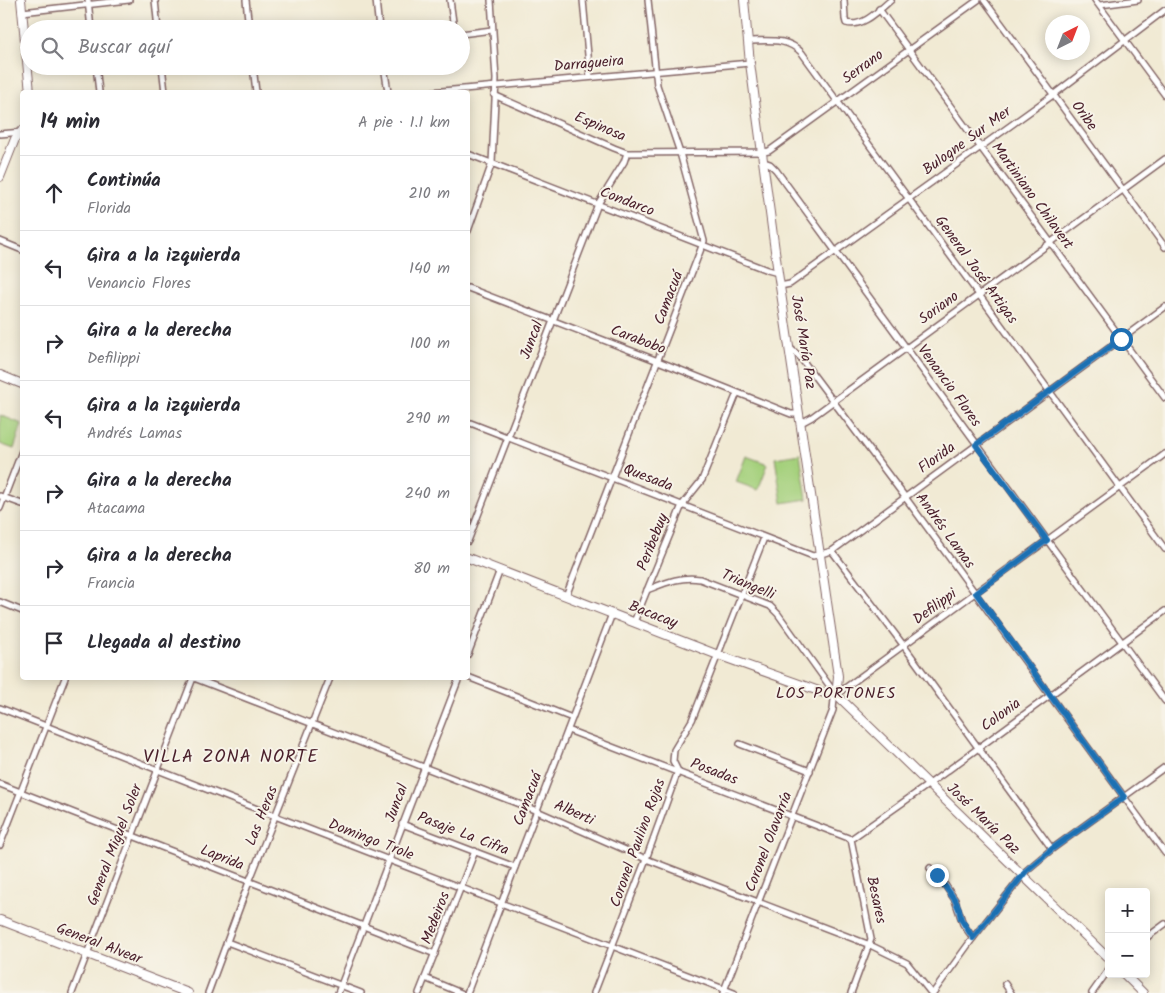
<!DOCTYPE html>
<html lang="es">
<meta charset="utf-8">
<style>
:root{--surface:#fff;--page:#f7f7f7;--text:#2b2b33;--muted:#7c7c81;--line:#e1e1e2}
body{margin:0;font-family:Kalam,sans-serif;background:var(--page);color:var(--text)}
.controls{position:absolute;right:15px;bottom:15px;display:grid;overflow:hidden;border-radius:5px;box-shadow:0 2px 12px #0003}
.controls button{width:45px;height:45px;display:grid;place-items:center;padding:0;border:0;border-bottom:1px solid var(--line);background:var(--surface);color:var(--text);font:25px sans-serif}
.compass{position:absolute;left:1045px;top:15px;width:45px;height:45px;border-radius:50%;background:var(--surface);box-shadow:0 2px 12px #0003;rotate:42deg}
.stop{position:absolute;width:15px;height:15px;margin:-11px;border:4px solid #1f6fb2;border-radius:50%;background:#fff}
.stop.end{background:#1f6fb2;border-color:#fff;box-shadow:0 1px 5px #0008}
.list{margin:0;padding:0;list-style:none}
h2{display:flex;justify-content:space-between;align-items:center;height:65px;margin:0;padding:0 20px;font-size:21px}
h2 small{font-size:16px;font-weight:400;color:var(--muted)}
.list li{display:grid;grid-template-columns:32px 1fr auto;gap:15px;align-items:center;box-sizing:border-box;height:75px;padding:0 20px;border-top:1px solid var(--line)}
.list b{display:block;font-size:19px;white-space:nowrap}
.list p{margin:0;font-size:16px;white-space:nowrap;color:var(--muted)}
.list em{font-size:16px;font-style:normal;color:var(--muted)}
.icon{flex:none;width:28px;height:28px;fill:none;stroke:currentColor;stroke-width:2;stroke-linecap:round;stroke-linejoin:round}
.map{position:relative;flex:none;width:1165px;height:993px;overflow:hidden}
.search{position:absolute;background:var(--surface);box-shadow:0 2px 12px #0003;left:20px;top:20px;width:450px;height:55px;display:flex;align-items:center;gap:12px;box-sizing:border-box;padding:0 18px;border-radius:28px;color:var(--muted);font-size:19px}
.panel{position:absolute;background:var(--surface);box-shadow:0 2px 12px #0003;left:20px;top:90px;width:450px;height:590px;border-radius:5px}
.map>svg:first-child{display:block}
.green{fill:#a4d07c;stroke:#777854}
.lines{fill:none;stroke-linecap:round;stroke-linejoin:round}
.street-casing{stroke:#846666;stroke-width:8}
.secondary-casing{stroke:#846666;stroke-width:10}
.street{stroke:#fff;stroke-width:5}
.secondary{stroke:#fff;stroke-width:8}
.route{stroke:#1f6fb2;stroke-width:6}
.labels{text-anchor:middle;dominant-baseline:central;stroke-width:4;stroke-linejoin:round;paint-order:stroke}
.street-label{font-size:15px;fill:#4a1f2b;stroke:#f7f3e8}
.neighbourhood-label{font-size:16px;letter-spacing:1px;fill:#4a1f2b;stroke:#f7f3e8}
.quarter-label{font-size:18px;letter-spacing:1px;fill:#4a1f2b;stroke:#f7f3e8}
</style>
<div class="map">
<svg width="1165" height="993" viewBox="0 0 1165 993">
<rect width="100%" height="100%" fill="#f7f3e8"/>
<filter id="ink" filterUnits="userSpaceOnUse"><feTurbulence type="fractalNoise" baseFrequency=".02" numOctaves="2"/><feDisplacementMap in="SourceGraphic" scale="10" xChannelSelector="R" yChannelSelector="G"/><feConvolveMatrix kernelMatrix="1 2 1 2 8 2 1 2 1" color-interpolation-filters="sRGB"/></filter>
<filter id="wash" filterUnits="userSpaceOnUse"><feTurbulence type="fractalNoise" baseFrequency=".0096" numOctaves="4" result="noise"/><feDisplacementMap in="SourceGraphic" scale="20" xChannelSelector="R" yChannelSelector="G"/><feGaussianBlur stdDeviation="1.12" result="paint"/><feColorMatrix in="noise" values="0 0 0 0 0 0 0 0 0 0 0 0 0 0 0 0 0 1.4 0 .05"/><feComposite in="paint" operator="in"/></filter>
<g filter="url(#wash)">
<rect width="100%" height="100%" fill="#f1ead4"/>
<g class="green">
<polygon points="0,415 22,424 14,449 0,444"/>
<polygon points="800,454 807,499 782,503 775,458"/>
<polygon points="746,456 768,464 758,490 736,482"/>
</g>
</g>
<g filter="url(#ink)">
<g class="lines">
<g class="street-casing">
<g id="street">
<polyline points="88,0 91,29"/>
<polyline points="155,0 158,29"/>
<polyline points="246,0 249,29"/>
<polyline points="376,0 379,29"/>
<polyline points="450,0 454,29"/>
<polyline points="583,0 590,77"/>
<path d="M 844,0 L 845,19 L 846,23 C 863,28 879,10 891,0"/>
<polyline points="984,0 1165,247"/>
<polyline points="1095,0 1165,95"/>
<polyline points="1100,5 1138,0"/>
<polyline points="879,9 1165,398"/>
<polyline points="22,12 129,0"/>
<polyline points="461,34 492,30"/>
<path d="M 748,41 C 768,41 787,37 802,53 L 1165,549"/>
<polyline points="96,66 99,92"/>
<polyline points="162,66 165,92"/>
<polyline points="253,66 256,92"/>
<polyline points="384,66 388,92"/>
<polyline points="453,66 453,67"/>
<polyline points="431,92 750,63"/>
<polyline points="494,95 614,148 627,153 763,152 769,151 978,0"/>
<polyline points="0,134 22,132"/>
<polyline points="468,154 767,270 778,273"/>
<polyline points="764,162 770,164 776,170 1165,701"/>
<polyline points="468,231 492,163 496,79 491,0"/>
<polyline points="0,241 22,250"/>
<polyline points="780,286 790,284 1053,95 1165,10"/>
<polyline points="468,288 658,361 791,414 799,414"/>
<polyline points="790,348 800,357 905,497 1165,853"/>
<polyline points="468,422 813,556 832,551 1165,307"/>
<polyline points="801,423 812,417 1165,159"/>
<polyline points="0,496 22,504"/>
<polyline points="0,508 22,451"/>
<polyline points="468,541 598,204 624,162 627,153"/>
<polyline points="832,551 904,646 1052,849"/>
<path d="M 647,590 C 665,583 680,576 700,579 L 770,606 L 778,614 L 831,688"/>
<polyline points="566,596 704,241 680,153 657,85 648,0"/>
<polyline points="0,602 22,611"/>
<polyline points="634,622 682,505 702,480 737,393"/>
<polyline points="468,654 500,570"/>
<polyline points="468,677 572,718"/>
<polyline points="194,678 537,811 646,859 870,945 907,963 931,993"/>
<polyline points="841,691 1165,454"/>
<polyline points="0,708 275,816 734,993"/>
<polyline points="568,730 851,839"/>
<polyline points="740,744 810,771"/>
<polyline points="0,784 435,954"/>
<polyline points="402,824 515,867"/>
<polyline points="851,839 932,782 1165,611"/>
<polyline points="851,839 871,939 851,993"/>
<polyline points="0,845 65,678"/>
<polyline points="930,868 941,879 955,900 963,924 973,938"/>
<polyline points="1146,938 1165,924"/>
<polyline points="227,942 361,993"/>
<polyline points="425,978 461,993"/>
<polyline points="1005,984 1011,993"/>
<polyline points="72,993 193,678"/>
<polyline points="208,993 249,882 330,678"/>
<polyline points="338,993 459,678"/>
<polyline points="419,993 475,851"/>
<polyline points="467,993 612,614"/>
<polyline points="594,993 646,859 678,771 673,761 674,750 692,720 764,538"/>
<polyline points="723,993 833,710 834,699"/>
<polyline points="933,993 973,938 1027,870 1052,849 1165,767"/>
<polyline points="1092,993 1109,969"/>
</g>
</g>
<g class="secondary-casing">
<g id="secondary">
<polyline points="21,0 30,92"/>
<polyline points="744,0 750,63 778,273 838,676 837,687"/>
<polyline points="0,177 15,139 22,131"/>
<polyline points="0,375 22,384"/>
<polyline points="468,558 718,655 830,695"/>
<polyline points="840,698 1109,959"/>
<polyline points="0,920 188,993"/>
<polyline points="1124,974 1143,993"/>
</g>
</g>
<use href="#street" class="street"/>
<use href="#secondary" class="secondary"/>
</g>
</g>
<g class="lines" filter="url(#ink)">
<polyline class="route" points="937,875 955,900 959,909 961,919 973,938 1027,870 1052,849 1124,797 976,593 1047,540 976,445 1121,339"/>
</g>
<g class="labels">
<g class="street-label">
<text transform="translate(589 64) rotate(-5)">Darragueira</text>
<text transform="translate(863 67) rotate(-36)">Serrano</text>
<text transform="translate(1084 116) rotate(54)">Oribe</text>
<text transform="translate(600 127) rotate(23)">Espinosa</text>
<text transform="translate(967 141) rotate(-36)">Bulogne Sur Mer</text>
<text transform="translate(1032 196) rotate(54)">Martiniano Chilavert</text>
<text transform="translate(627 202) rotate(21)">Condarco</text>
<text transform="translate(976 270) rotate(54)">General José Artigas</text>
<text transform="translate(669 298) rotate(-69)">Camacuá</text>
<text transform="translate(939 308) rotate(-36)">Soriano</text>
<text transform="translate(532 340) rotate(-69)">Juncal</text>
<text transform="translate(638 340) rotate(21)">Carabobo</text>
<text transform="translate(803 342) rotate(81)">José María Paz</text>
<text transform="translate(949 386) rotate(54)">Venancio Flores</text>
<text transform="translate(937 458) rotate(-36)">Florida</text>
<text transform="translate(648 478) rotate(21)">Quesada</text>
<text transform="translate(945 531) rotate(54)">Andrés Lamas</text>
<text transform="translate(653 542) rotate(-68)">Peribebuy</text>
<text transform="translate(748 585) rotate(23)">Triangelli</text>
<text transform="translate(935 607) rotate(-36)">Defilippi</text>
<text transform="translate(653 615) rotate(21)">Bacacay</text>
<text transform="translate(1001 715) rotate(-36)">Colonia</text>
<text transform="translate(714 772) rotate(21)">Posadas</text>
<text transform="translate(528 799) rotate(-69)">Camacuá</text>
<text transform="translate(397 803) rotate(-69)">Juncal</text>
<text transform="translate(574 813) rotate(24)">Alberti</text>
<text transform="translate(262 816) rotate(-68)">Las Heras</text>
<text transform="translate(983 819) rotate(44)">José María Paz</text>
<text transform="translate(463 834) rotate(21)">Pasaje La Cifra</text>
<text transform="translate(371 840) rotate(21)">Domingo Trole</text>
<text transform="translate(769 842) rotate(-69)">Coronel Olavarría</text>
<text transform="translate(638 843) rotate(-70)">Coronel Paulino Rojas</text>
<text transform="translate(115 845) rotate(-69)">General Miguel Soler</text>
<text transform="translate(222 858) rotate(22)">Laprida</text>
<text transform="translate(876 900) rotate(78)">Besares</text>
<text transform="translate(436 918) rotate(-69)">Medeiros</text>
<text transform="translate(99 944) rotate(21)">General Alvear</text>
</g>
<g class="neighbourhood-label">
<text x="836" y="693">LOS PORTONES</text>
</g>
<g class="quarter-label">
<text x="231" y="757">VILLA ZONA NORTE</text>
</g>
</g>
</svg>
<div class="controls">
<button>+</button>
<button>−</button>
</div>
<svg class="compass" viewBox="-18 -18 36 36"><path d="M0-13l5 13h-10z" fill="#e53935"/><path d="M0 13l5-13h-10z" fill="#7c7c81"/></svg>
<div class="stop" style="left:1121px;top:339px"></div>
<div class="stop end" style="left:937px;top:875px"></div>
<div class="search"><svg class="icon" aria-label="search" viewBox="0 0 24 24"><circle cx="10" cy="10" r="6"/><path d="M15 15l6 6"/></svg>Buscar aquí</div>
<section class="panel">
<h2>14 min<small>A pie · 1.1 km</small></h2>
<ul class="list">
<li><svg class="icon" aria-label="ahead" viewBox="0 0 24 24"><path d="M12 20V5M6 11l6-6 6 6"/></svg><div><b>Continúa</b><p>Florida</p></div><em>210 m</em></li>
<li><svg class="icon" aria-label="left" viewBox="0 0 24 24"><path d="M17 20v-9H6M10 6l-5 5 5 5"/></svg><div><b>Gira a la izquierda</b><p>Venancio Flores</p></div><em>140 m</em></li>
<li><svg class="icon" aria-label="right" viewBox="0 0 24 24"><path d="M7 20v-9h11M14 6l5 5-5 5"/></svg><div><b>Gira a la derecha</b><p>Defilippi</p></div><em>100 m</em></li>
<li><svg class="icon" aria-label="left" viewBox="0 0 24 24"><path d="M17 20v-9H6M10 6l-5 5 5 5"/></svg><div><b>Gira a la izquierda</b><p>Andrés Lamas</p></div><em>290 m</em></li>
<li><svg class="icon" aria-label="right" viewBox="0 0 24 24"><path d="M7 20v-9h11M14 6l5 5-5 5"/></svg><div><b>Gira a la derecha</b><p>Atacama</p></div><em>240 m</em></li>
<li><svg class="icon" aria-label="right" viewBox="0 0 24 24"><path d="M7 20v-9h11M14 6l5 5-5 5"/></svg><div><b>Gira a la derecha</b><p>Francia</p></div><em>80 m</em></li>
<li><svg class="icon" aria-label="arrive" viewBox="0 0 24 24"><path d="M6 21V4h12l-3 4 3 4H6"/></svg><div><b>Llegada al destino</b></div></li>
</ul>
</section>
</div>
